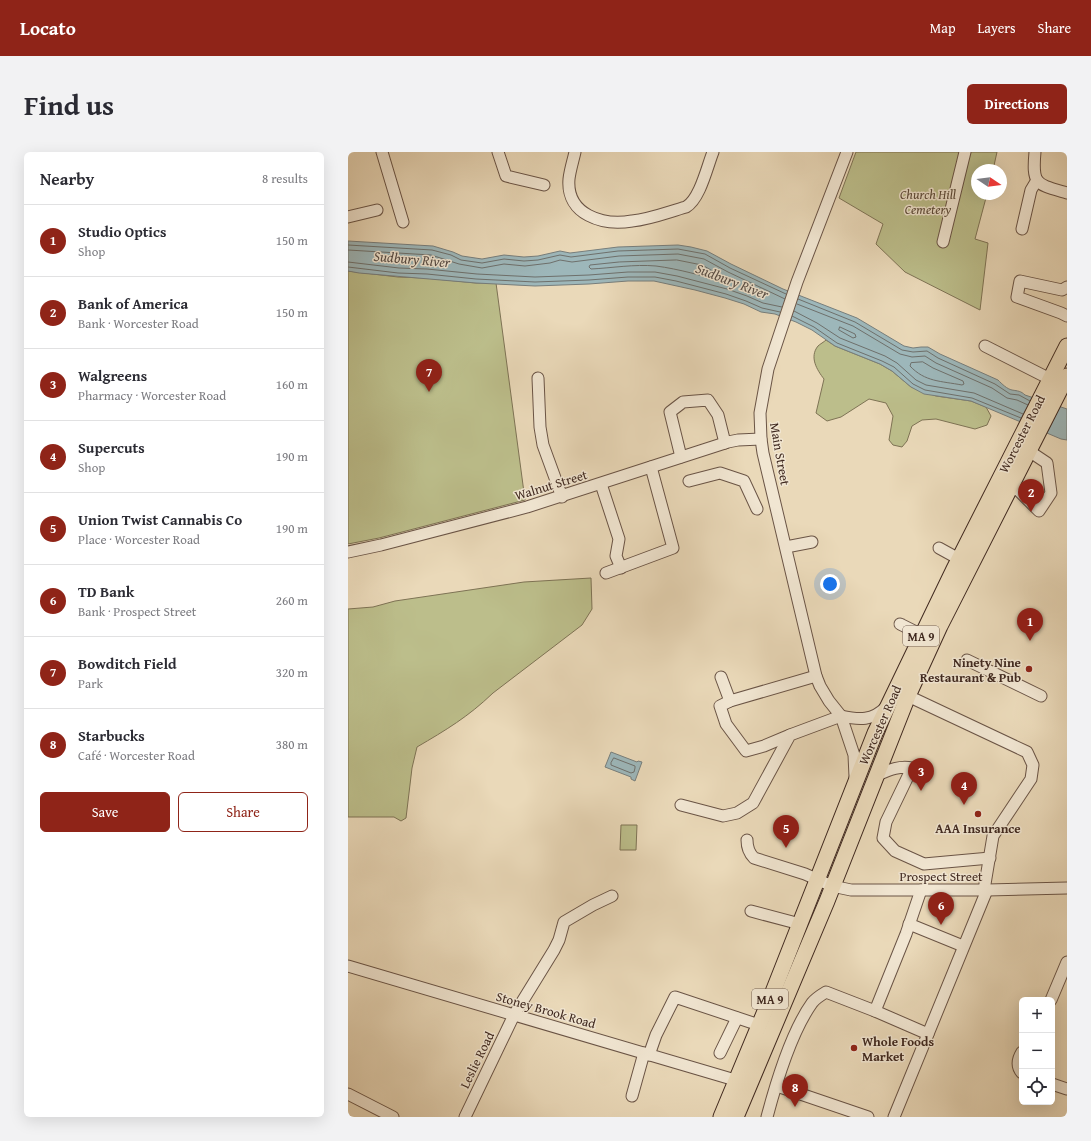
<!DOCTYPE html>
<meta charset="utf-8">
<style>
:root{--surface:#fff;--page:#f2f2f3;--text:#2b2b33;--muted:#7c7c81;--line:#e1e1e2;--accent:#8f2418}
body{margin:0;font-family:"Gentium Book Plus",serif;background:var(--page);color:var(--text)}
.controls{position:absolute;right:12px;bottom:12px;display:grid;overflow:hidden;border-radius:6px;box-shadow:0 4px 16px #0002}
.controls button{width:36px;height:36px;display:grid;place-items:center;padding:0;border:0;border-bottom:1px solid var(--line);background:var(--surface);color:var(--text);font:20px sans-serif}
.compass{position:absolute;left:623px;top:12px;width:36px;height:36px;border-radius:50%;background:var(--surface);box-shadow:0 4px 16px #0002;rotate:103deg}
.you{position:absolute;left:482px;top:432px;width:14px;height:14px;margin:-10px;border:3px solid #fff;border-radius:50%;background:#1a73e8;box-shadow:0 0 0 6px #1a73e833}
.badge{display:grid;place-items:center;width:26px;height:26px;border-radius:50%;background:var(--accent);color:#fff;font-size:13px;font-weight:700}
.pin{position:absolute;translate:-50% -33px;filter:drop-shadow(0 1px 2px #0008)}
.pin::after{content:'';position:absolute;top:21px;width:14px;height:12px;background:inherit;clip-path:polygon(0 0,100% 0,50% 100%)}
.list{margin:0;padding:0;list-style:none}
h2{display:flex;justify-content:space-between;align-items:center;height:52px;margin:0;padding:0 16px;font-size:17px}
h2 small{font-size:13px;font-weight:400;color:var(--muted)}
.list li{display:grid;grid-template-columns:26px 1fr auto;gap:12px;align-items:center;box-sizing:border-box;height:72px;padding:0 16px;border-top:1px solid var(--line)}
.list b{display:block;font-size:15px;white-space:nowrap}
.list p{margin:0;font-size:13px;white-space:nowrap;color:var(--muted)}
.list em{font-size:13px;font-style:normal;color:var(--muted)}
.actions{display:flex;gap:8px;padding:12px 16px}
.actions a{flex:1;padding:9px 0;border:1px solid var(--accent);border-radius:6px;text-align:center;font-size:14px;color:var(--accent)}
.actions .main{background:var(--accent);color:#fff}
.icon{flex:none;width:22px;height:22px;fill:none;stroke:currentColor;stroke-width:2;stroke-linecap:round;stroke-linejoin:round}
.map{position:relative;flex:none;width:719px;height:965px;overflow:hidden;border-radius:6px}
header{display:flex;align-items:center;gap:24px;box-sizing:border-box;height:56px;padding:0 20px;background:var(--accent);color:#fff}
header strong{font-size:19px}
nav{display:flex;gap:22px;margin-inline-start:auto;font-size:14px}
.intro{display:flex;align-items:center;justify-content:space-between;box-sizing:border-box;height:96px;padding:0 24px}
h1{margin:0;font-size:28px}
.button{padding:10px 18px;border-radius:6px;background:var(--accent);color:#fff;font-size:14px;font-weight:700}
main{display:flex;gap:24px;padding:0 24px}
aside{flex:1;background:var(--surface);border-radius:6px;box-shadow:0 4px 16px #0002}
.map>svg:first-child{display:block}
.green{fill:#bcbe8b;stroke:#7e7355}
.water{fill:#9db7ba;stroke:#777e7c}
.lines{fill:none;stroke-linecap:round;stroke-linejoin:round}
.shore{stroke:#6e706c;stroke-width:1}
.minor-casing{stroke:#6a5446;stroke-width:13}
.highway-casing{stroke:#3f281f;stroke-width:17}
.minor{stroke:#f1e6d2;stroke-width:11}
.highway{stroke:#ead9b9;stroke-width:15}
.poi-dot{fill:#8f2418;stroke:#f1e6d2;stroke-width:1.5}
.labels{text-anchor:middle;dominant-baseline:central;stroke-width:3;stroke-linejoin:round;paint-order:stroke}
.shield{fill:#f1e6d2;stroke:#746155;stroke-width:1}
.shield-label{font-size:12px;font-weight:bold;fill:#3f281f}
.park-label{font-size:13px;font-style:italic;fill:#584635;stroke:#f1e6d2}
.street-label{font-size:13px;fill:#3f281f;stroke:#f1e6d2}
.poi-label{font-size:13px;font-weight:bold;fill:#3f281f;stroke:#f1e6d2;text-anchor:end}
.water-label{font-size:14px;font-style:italic;fill:#564c46;stroke:#f1e6d2}
</style>
<header>
<strong>Locato</strong>
<nav><a>Map</a><a>Layers</a><a>Share</a></nav>
</header>
<div class="intro"><h1>Find us</h1><a class="button">Directions</a></div>
<main>
<aside>
<h2>Nearby<small>8 results</small></h2>
<ul class="list">
<li><span class="badge">1</span><div><b>Studio Optics</b><p>Shop</p></div><em>150 m</em></li>
<li><span class="badge">2</span><div><b>Bank of America</b><p>Bank · Worcester Road</p></div><em>150 m</em></li>
<li><span class="badge">3</span><div><b>Walgreens</b><p>Pharmacy · Worcester Road</p></div><em>160 m</em></li>
<li><span class="badge">4</span><div><b>Supercuts</b><p>Shop</p></div><em>190 m</em></li>
<li><span class="badge">5</span><div><b>Union Twist Cannabis Co</b><p>Place · Worcester Road</p></div><em>190 m</em></li>
<li><span class="badge">6</span><div><b>TD Bank</b><p>Bank · Prospect Street</p></div><em>260 m</em></li>
<li><span class="badge">7</span><div><b>Bowditch Field</b><p>Park</p></div><em>320 m</em></li>
<li><span class="badge">8</span><div><b>Starbucks</b><p>Café · Worcester Road</p></div><em>380 m</em></li>
</ul>
<div class="actions"><a class="main">Save</a><a>Share</a></div>
</aside>
<div class="map">
<svg width="719" height="965" viewBox="0 0 719 965">
<rect width="100%" height="100%" fill="#ead9b9"/>
<filter id="stains"><feTurbulence type="fractalNoise" baseFrequency=".005" numOctaves="4"/><feColorMatrix values="0 0 0 0 .2 0 0 0 0 .09 0 0 0 0 .02 0 0 0 .5 -.17"/></filter>
<radialGradient id="worn" r=".72"><stop offset=".6" stop-color="#630" stop-opacity="0"/><stop offset="1" stop-color="#630" stop-opacity=".3"/></radialGradient>
<g class="green">
<polygon points="508,0 649,0 645,18 629,18 629,42 639,42 627,87 640,91 632,158 557,120 528,92 535,72 491,46"/>
<polygon points="0,119 50,125 78,126 128,131 148,131 177,348 31,386 0,392"/>
<path d="M 478,188 L 487,194 L 532,212 L 544,219 L 563,235 L 588,244 L 623,249 L 638,255 L 643,264 L 639,273 L 627,277 L 588,267 L 574,268 L 564,274 L 559,289 L 554,295 L 545,293 L 541,288 L 545,264 L 538,251 L 521,247 L 493,265 L 479,269 L 468,261 L 476,227 C 469,218 461,205 470,194 C 472,192 476,190 478,188 Z"/>
<path d="M 243,426 L 244,457 L 234,473 L 145,541 C 120,565 98,578 69,595 L 64,616 L 58,666 L 53,669 L 46,665 L 0,665 L 0,457 L 25,455 L 47,449 L 176,430 Z"/>
<polygon points="273,673 289,673 288,698 272,698"/>
</g>
<g class="water">
<path d="M 0,89 L 85,94 L 105,100 L 114,104 L 134,107 L 156,103 L 176,105 L 190,104 L 212,99 L 222,101 L 270,95 L 330,93 L 343,95 L 359,99 L 383,112 L 435,137 L 509,166 L 556,194 L 565,196 L 573,195 L 580,195 L 592,202 L 650,228 C 654,232 659,237 664,238 C 670,239 673,239 677,243 L 719,257 L 719,288 L 713,287 L 623,249 L 576,242 L 563,235 L 544,219 L 532,212 L 487,194 L 464,178 L 448,170 L 427,162 L 413,160 L 396,152 L 377,146 L 347,138 L 306,129 L 280,129 L 241,132 L 187,134 L 128,131 L 11,121 L 0,119 Z"/>
<polygon points="263,600 289,610 290,609 294,610 287,629 283,627 283,625 257,615"/>
</g>
<g class="lines">
<g class="shore">
<polyline points="0,93 84,98 103,103 113,108 134,111 156,107 176,109 190,108 212,103 223,105 270,99 330,97 357,102 382,116 438,142"/>
<polyline points="0,98 83,103 111,112 134,116 156,112 177,114 202,111 212,108 224,110 271,104 330,102 356,107 380,120 437,147"/>
<path d="M 329,108 L 354,113 L 379,127 L 380,129 L 377,130 C 355,124 331,117 308,114 C 286,112 264,116 243,117 L 241,115 L 242,113 L 271,110 Z"/>
<polyline points="0,110 51,116 79,117 129,122 187,125 241,123 280,120 307,120 329,124 379,137 399,144 415,151 434,155"/>
<polyline points="0,115 50,121 79,122 128,127 187,130 241,128 280,125 307,125 328,129 378,142 398,149 414,156 432,160"/>
<polyline points="450,147 507,170 554,198 565,200 579,199 590,206 647,232 662,242 671,243 682,249"/>
<polyline points="449,152 505,174 552,202 564,205 577,204 588,211 644,236 659,246 669,248 680,253"/>
<polyline points="446,159 469,171 492,186 537,204 549,211 568,228 578,233 626,241 675,262"/>
<polyline points="444,164 466,175 489,191 534,209 546,215 565,232 577,238 624,246 673,266"/>
<polygon points="492,175 507,182 508,185 505,186 491,178"/>
<path d="M 575,210 L 585,216 L 615,229 L 616,232 L 614,233 C 593,229 577,230 562,214 L 563,211 Z"/>
<polygon points="266,606 287,614 287,616 286,620 283,621 263,613 263,611"/>
</g>
<g class="minor-casing">
<g id="minor">
<polyline points="34,0 55,70"/>
<polyline points="150,0 158,24 196,33"/>
<path d="M 227,0 C 225,9 222,18 221,27 C 218,63 255,74 284,69 C 303,67 320,60 338,55 C 352,47 359,15 365,0"/>
<polyline points="499,0 449,130 420,217 412,261 413,287 415,301 468,524 472,534 481,549 493,564 506,603 507,625"/>
<path d="M 687,0 C 684,33 688,32 719,41"/>
<polyline points="0,65 29,58"/>
<polyline points="674,77 683,38 689,28"/>
<polyline points="595,90 617,0"/>
<polyline points="719,135 714,138 672,129 669,145 713,161 719,164"/>
<polyline points="637,194 702,227"/>
<polyline points="190,226 192,275 195,293 214,345"/>
<polyline points="333,305 322,260 335,250 360,248 370,263 377,291"/>
<polyline points="341,329 372,321 396,329 409,357"/>
<polyline points="253,332 271,387 268,404 273,416"/>
<polyline points="664,332 691,359 703,341 699,311 681,299"/>
<polyline points="438,395 464,390"/>
<polyline points="591,396 611,407"/>
<polyline points="0,400 33,393 179,355 380,290 390,288 413,287"/>
<polyline points="258,421 325,396 303,315"/>
<polyline points="552,472 574,483"/>
<polyline points="619,508 693,544"/>
<polyline points="373,525 382,549 468,524"/>
<polyline points="560,544 679,600 685,613 683,627 645,684 636,738"/>
<polyline points="382,549 372,554 378,572 398,599 416,594 442,583"/>
<path d="M 493,564 C 511,568 525,569 538,555"/>
<path d="M 527,624 C 539,619 551,613 564,616 L 538,670 L 535,686 L 547,699 L 576,712 L 642,706"/>
<polyline points="333,653 375,664 389,661 405,651 442,583 493,564"/>
<path d="M 399,688 C 399,696 401,701 406,706 L 457,722 L 484,734 L 503,738 L 639,738 L 719,736"/>
<polyline points="403,759 452,772"/>
<polyline points="561,772 615,794"/>
<polyline points="0,814 387,928"/>
<polyline points="703,848 719,810"/>
<polyline points="527,859 580,882"/>
<path d="M 674,900 C 669,908 668,914 674,921"/>
<polyline points="372,901 389,866"/>
<polyline points="301,903 308,883 327,845 411,873"/>
<polyline points="704,932 719,937"/>
<polyline points="429,934 520,965"/>
<polyline points="0,942 45,965"/>
<polyline points="284,944 296,901"/>
<polyline points="117,965 166,863 206,798 211,788 216,770 245,753 264,744"/>
<path d="M 419,965 C 428,931 444,879 464,851 C 467,847 473,843 478,840 L 527,859 L 558,782 L 573,738"/>
<polyline points="546,965 639,738"/>
</g>
</g>
<g class="highway-casing">
<g id="highway">
<polyline points="373,965 425,840 527,581 606,417 719,194"/>
<polyline points="388,965 479,749 560,544 592,474 719,224"/>
</g>
</g>
<use href="#minor" class="minor"/>
<use href="#highway" class="highway"/>
</g>
<g class="poi-dot">
<circle cx="681" cy="517" r="4"/>
<circle cx="630" cy="662" r="4"/>
<circle cx="506" cy="896" r="4"/>
</g>
<g class="labels">
<g class="shield">
<rect x="555" y="474" width="36" height="20" rx="3"/>
<rect x="404" y="837" width="36" height="20" rx="3"/>
</g>
<g class="shield-label">
<text x="573" y="484">MA 9</text>
<text x="422" y="847">MA 9</text>
</g>
<g class="park-label">
<text x="580" y="42">Church Hill<tspan x="580" dy="15">Cemetery</tspan></text>
</g>
<g class="street-label">
<text transform="translate(674 282) rotate(-63)">Worcester Road</text>
<text transform="translate(432 302) rotate(80)">Main Street</text>
<text transform="translate(203 333) rotate(-17)">Walnut Street</text>
<text transform="translate(532 573) rotate(-66)">Worcester Road</text>
<text x="593" y="724">Prospect Street</text>
<text transform="translate(198 858) rotate(16)">Stoney Brook Road</text>
<text transform="translate(129 908) rotate(-64)">Leslie Road</text>
</g>
<g class="poi-label">
<text x="673" y="510">Ninety Nine<tspan x="673" dy="15">Restaurant &amp; Pub</tspan></text>
<text x="630" y="676" text-anchor="middle">AAA Insurance</text>
<text x="514" y="889" text-anchor="start">Whole Foods<tspan x="514" dy="15">Market</tspan></text>
</g>
<g class="water-label">
<text transform="translate(64 107) rotate(5)">Sudbury River</text>
<text transform="translate(384 129) rotate(21)">Sudbury River</text>
</g>
</g>
<rect width="100%" height="100%" filter="url(#stains)"/>
<rect width="100%" height="100%" fill="url(#worn)"/>
</svg>
<div class="controls">
<button>+</button>
<button>−</button>
<button><svg class="icon" aria-label="locate" viewBox="0 0 24 24"><circle cx="12" cy="12" r="6"/><path d="M12 2v4M12 18v4M2 12h4M18 12h4"/></svg></button>
</div>
<svg class="compass" viewBox="-18 -18 36 36"><path d="M0-13l5 13h-10z" fill="#e53935"/><path d="M0 13l5-13h-10z" fill="#7c7c81"/></svg>
<div class="you"></div>
<div class="pin badge" style="left:682px;top:489px">1</div>
<div class="pin badge" style="left:683px;top:360px">2</div>
<div class="pin badge" style="left:573px;top:639px">3</div>
<div class="pin badge" style="left:616px;top:653px">4</div>
<div class="pin badge" style="left:438px;top:696px">5</div>
<div class="pin badge" style="left:593px;top:773px">6</div>
<div class="pin badge" style="left:81px;top:240px">7</div>
<div class="pin badge" style="left:447px;top:955px">8</div>
</div>
</main>
